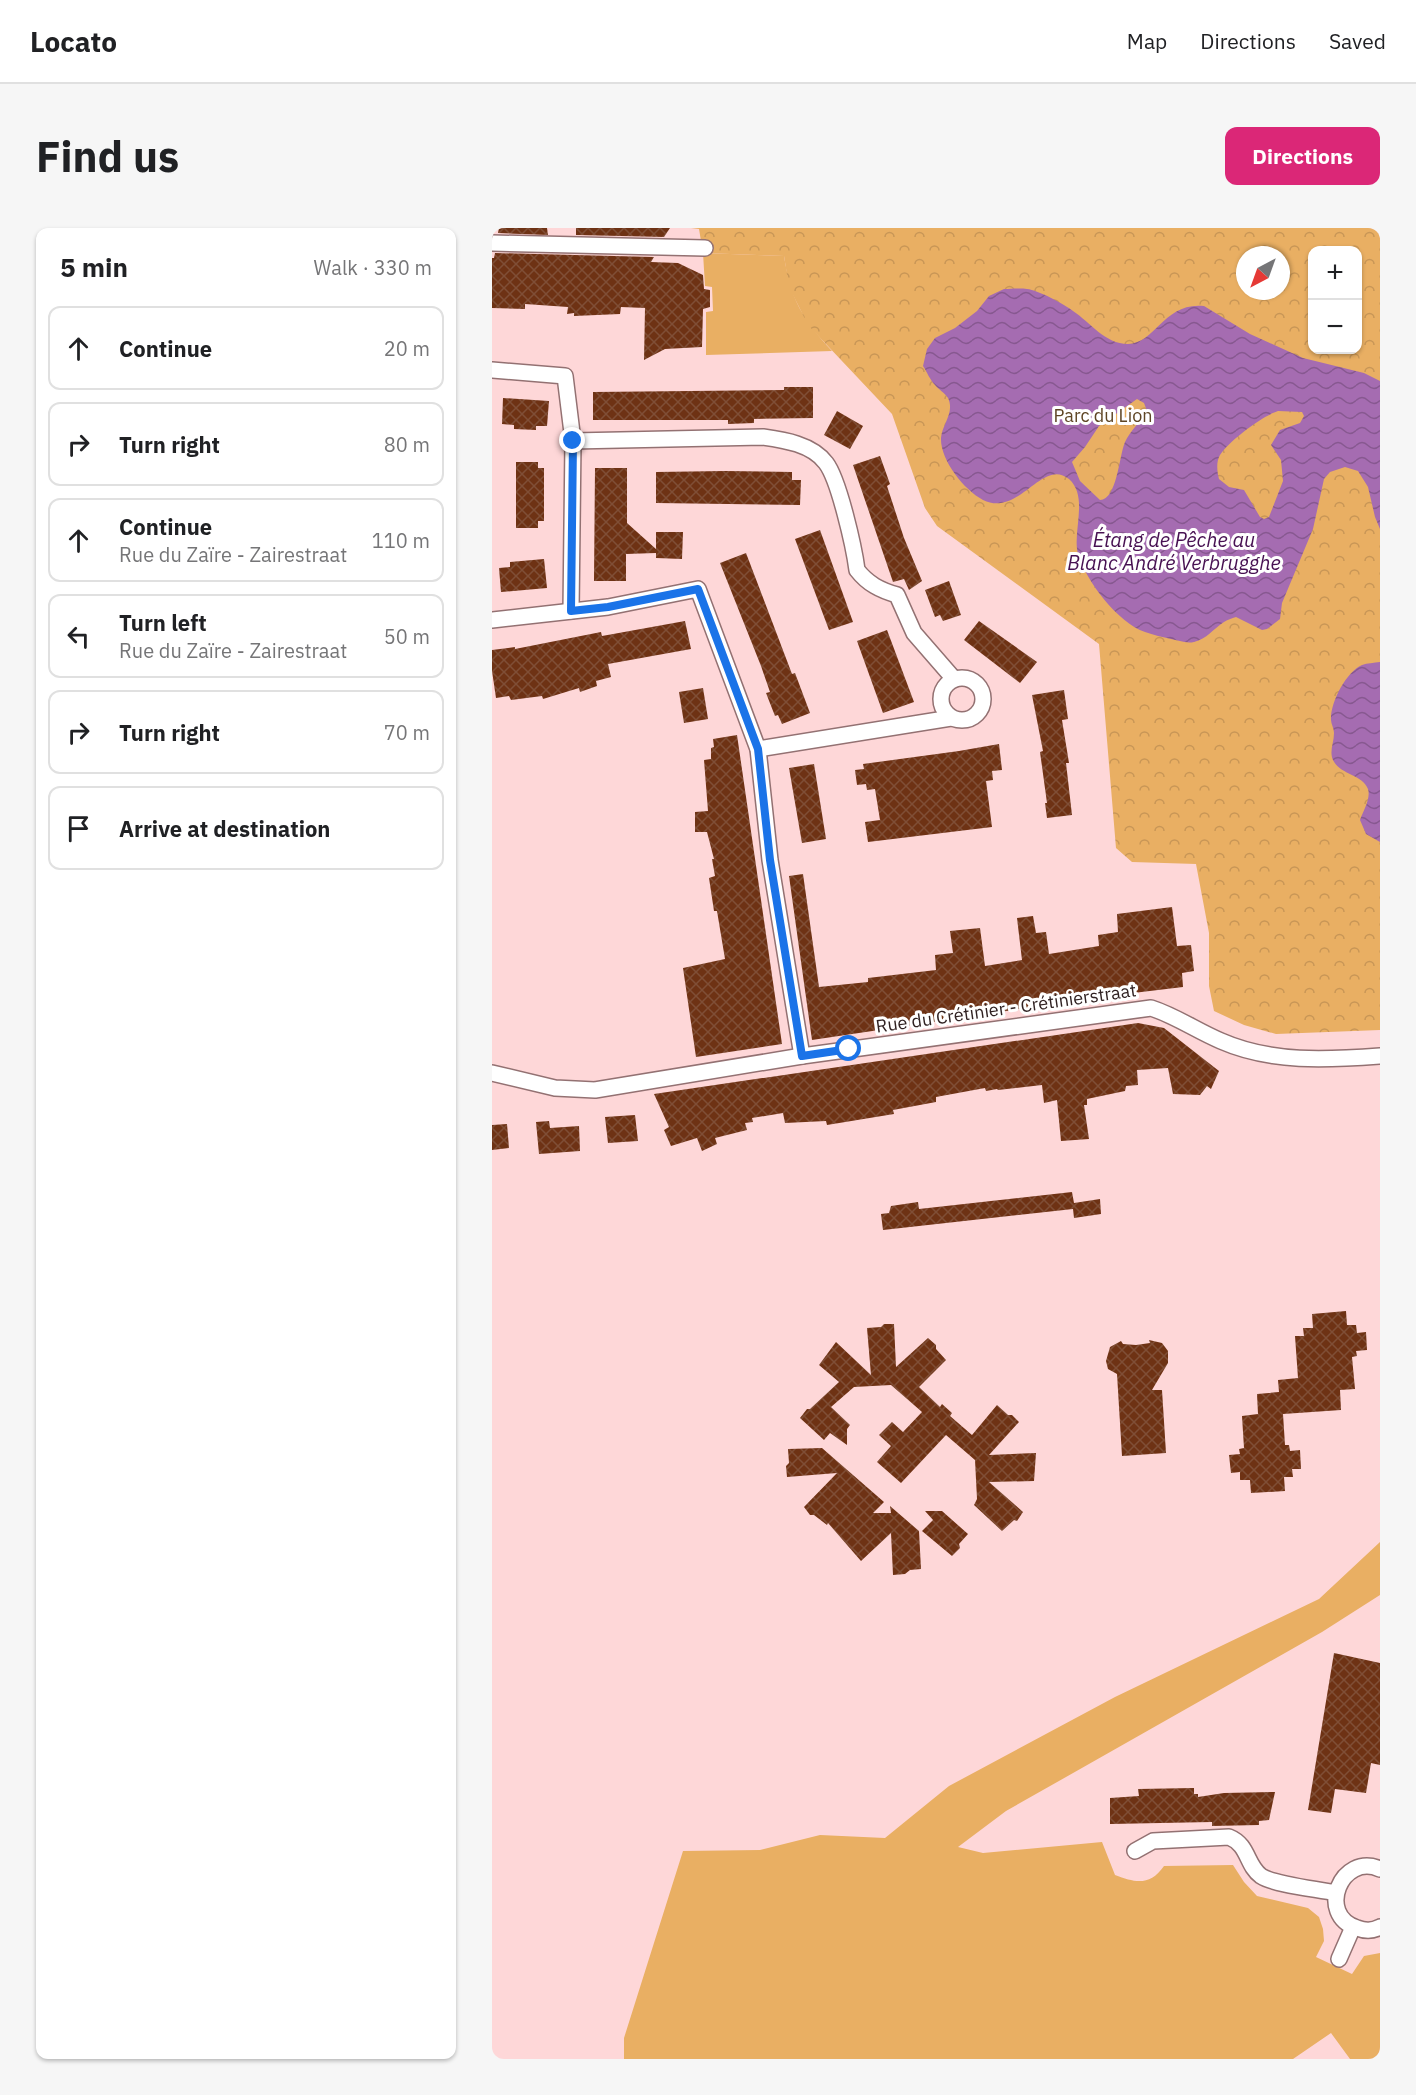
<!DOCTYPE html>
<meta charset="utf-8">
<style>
:root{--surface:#fff;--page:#f6f6f6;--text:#202124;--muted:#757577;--line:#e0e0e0;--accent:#db2777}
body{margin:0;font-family:"IBM Plex Sans",sans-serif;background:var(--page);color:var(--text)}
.controls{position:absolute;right:18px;top:18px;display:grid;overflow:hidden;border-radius:12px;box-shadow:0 2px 4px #0004}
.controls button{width:54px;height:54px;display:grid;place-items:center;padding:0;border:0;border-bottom:2px solid var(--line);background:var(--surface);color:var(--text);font:30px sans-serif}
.compass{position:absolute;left:744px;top:18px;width:54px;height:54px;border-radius:50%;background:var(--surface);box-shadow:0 2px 4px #0004;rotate:221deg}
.stop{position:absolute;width:18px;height:18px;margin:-14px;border:4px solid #1a73e8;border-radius:50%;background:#fff}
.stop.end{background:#1a73e8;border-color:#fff;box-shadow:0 2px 6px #0008}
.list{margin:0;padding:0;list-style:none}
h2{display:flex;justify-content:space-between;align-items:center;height:78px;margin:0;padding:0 24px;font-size:26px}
h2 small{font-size:20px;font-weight:400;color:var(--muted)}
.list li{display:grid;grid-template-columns:39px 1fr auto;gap:18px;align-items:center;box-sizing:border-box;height:84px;margin:0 12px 12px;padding:0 12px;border:2px solid var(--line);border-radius:12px}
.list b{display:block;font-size:22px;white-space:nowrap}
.list p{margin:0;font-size:20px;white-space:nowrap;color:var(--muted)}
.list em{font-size:20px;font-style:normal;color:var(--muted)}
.icon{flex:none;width:33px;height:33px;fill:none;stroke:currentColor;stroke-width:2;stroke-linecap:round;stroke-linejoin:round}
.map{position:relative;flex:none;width:888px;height:1831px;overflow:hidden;border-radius:12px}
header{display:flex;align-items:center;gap:36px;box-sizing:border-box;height:84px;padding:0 30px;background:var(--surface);border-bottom:2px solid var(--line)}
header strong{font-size:28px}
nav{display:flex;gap:33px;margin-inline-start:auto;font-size:21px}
.intro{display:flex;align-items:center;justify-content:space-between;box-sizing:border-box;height:144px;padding:0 36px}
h1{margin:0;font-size:42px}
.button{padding:15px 27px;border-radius:12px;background:var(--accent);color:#fff;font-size:21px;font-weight:700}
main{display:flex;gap:36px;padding:0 36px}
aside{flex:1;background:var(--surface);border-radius:12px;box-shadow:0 2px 4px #0004}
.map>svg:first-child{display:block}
.grass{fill:#e9af63}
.park{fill:url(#park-crowns);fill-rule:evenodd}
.water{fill:url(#water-waves);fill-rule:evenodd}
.building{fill:url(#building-cross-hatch)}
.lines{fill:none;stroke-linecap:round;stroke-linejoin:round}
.minor-casing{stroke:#937172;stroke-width:18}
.minor{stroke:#fff;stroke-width:15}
.route{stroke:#1a73e8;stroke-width:8}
.labels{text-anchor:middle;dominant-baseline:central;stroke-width:6;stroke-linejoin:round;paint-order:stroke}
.park-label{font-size:18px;fill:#5e4524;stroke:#fff}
.street-label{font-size:18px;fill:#302222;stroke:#fff}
.water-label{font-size:20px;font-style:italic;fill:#471152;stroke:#fff}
</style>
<header>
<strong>Locato</strong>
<nav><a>Map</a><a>Directions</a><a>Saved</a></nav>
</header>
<div class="intro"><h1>Find us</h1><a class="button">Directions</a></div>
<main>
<aside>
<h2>5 min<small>Walk · 330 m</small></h2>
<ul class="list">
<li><svg class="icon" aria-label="ahead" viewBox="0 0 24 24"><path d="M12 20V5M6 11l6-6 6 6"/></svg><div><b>Continue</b></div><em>20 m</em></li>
<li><svg class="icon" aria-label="right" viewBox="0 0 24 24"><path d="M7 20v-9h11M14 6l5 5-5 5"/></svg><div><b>Turn right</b></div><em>80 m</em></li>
<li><svg class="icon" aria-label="ahead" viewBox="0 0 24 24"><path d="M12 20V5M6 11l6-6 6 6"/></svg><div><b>Continue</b><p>Rue du Zaïre - Zairestraat</p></div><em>110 m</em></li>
<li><svg class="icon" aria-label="left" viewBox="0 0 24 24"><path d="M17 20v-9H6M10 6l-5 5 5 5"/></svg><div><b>Turn left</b><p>Rue du Zaïre - Zairestraat</p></div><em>50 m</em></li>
<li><svg class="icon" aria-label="right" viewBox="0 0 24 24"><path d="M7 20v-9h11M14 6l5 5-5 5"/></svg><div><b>Turn right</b></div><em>70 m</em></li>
<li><svg class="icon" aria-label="arrive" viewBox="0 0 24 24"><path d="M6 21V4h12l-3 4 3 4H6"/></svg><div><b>Arrive at destination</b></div></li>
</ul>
</aside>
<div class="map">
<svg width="888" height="1831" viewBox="0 0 888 1831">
<defs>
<pattern id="park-crowns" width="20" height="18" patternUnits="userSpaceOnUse" patternTransform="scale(1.5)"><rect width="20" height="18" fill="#e9af63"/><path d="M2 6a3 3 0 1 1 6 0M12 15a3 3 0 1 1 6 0" fill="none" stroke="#c89656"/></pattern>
<pattern id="water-waves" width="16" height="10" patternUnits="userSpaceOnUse" patternTransform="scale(1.5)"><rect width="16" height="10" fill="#a56cb1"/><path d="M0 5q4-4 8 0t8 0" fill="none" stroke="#875890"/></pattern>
<pattern id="building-cross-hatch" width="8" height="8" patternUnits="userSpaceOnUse" patternTransform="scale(1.5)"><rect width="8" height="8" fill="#6e3214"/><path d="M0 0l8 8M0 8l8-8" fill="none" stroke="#7f4e36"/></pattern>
</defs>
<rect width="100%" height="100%" fill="#fed7d8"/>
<g class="grass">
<path d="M 211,25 L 292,28 C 299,72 310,90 340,123 L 214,127 L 214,84 L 221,83 L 220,59 L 213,58 Z"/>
<path d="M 888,1314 L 888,1367 L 830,1404 L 514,1583 L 466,1619 L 491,1625 L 610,1614 L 623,1647 C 644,1655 658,1658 672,1638 L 741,1637 L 752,1654 L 765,1668 L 816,1680 L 827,1689 L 831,1701 L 832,1713 L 824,1729 L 860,1746 L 872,1728 L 888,1725 L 888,1831 L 858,1831 L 839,1805 L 801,1831 L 132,1831 L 132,1810 L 191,1623 L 268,1622 L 328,1607 L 393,1610 L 457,1558 L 623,1469 L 827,1371 Z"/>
</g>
<path class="park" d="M 199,0 L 888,0 L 888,802 L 784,806 L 752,797 L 722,783 L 717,758 L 717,705 L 704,636 L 640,634 L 624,620 L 607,416 L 445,298 L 433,280 L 400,186 L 316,97 L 297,59 L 292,28 L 211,25 L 207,1 ZM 820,22 L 866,22 L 866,122 L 820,122 ZM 753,27 L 789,27 L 789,63 L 753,63 Z"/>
<g class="water">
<path d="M 512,61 C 519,61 528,60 535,61 C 546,62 572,76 581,83 C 598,94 613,116 636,116 C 664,115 672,74 712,78 L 758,106 L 811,130 L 872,145 L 888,153 L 888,301 L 883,289 L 876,259 L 866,243 L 853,239 L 838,244 L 832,251 L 821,301 L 790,375 L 788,391 L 775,401 L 770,402 L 744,389 C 740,390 735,392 732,394 C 721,401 715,411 702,414 C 694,416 686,412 679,411 C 671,409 661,407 653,404 C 626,395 594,353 586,326 C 580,304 597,269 577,251 C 550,229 527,290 491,272 C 472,262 448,232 449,210 C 450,196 463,185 456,170 C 453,165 446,161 443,157 C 438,152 435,144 431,138 L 435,121 L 443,110 L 463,100 L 485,83 L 497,68 ZM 645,171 L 652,175 L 655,183 C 649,193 638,203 633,214 C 627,228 625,272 608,272 L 588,253 L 580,234 L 593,219 L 607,198 ZM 786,183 L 810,184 L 812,188 L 808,195 L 788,202 L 779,217 L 789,232 L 791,253 L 777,289 L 772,291 L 768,289 L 752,262 L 737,259 L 727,251 C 725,243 724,234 728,227 C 737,213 770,188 786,183 Z"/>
<path d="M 888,434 L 888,614 L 874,606 L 868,592 C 871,583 879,571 876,561 C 870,546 848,547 841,532 C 837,523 842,515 842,505 C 842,500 839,496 839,492 C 838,475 854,444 870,437 C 875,435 882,435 888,434 Z"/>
</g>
<g class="building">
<polygon points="7,0 55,0 56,7 6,5"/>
<polygon points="84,0 178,0 172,9 84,7"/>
<polygon points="3,25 162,29 159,34 186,35 211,47 212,61 218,62 218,79 211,81 210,119 173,121 152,132 153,80 129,79 128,86 82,88 82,85 75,86 76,79 33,76 33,81 0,80 0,30 2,30"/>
<polygon points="292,159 321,159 321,190 262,191 262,195 236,196 236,192 101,192 101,164 292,162"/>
<polygon points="11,170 57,173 55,198 44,198 44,202 22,201 22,197 10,196"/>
<polygon points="345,183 371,198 358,221 332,207"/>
<polygon points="388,228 398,256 395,258 412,310 430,353 417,362 412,351 401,354 361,237"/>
<polygon points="24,234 46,234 46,240 52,240 52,293 46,293 46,300 24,300"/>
<polygon points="103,240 135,240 135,295 164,321 164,304 191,304 190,331 164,330 164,325 134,326 134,353 102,353"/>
<polygon points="233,243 300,244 300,252 309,252 308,277 164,275 164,244"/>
<polygon points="328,302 361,394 337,402 303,311"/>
<polygon points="254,325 300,446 303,445 318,485 290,496 286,487 283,488 274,465 278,464 269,438 228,335"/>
<polygon points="52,331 55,360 9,364 7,340 18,339 18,334"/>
<polygon points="457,353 469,387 451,393 448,387 443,389 433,362"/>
<polygon points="193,393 199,421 116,436 119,449 104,453 105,458 88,464 87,460 51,471 50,468 19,472 17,468 4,470 0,443 0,422 23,419 23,421 109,404 110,408"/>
<polygon points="487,393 545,434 528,455 472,412"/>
<polygon points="395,402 422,474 391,485 365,413"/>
<polygon points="211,460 216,491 192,495 187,464"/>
<polygon points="572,462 576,491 570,492 577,535 574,535 580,587 555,590 553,575 555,575 548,524 551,523 540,467"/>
<polygon points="245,507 290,816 204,829 191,740 233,731 225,683 222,683 217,650 223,648 220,631 222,631 215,604 203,604 203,584 216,583 212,532 219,531 219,520 222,519 221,511"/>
<polygon points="507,516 510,542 500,543 501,552 494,553 500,599 376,614 373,594 388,592 383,561 375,562 374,556 365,557 363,542 372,541 371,536 467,523"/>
<polygon points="322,536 334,611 310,615 297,540"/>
<polygon points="311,646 327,759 376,754 376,750 444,742 443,727 461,725 458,703 488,700 493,738 530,732 525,690 541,688 544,705 554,704 557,726 607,718 606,707 626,704 625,686 680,679 685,718 699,717 702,743 690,745 691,759 608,769 320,812 297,648"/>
<polygon points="646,795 672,800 727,843 719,861 715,858 708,867 681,866 676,840 645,842 646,857 634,858 633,863 595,871 595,877 592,877 597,911 569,913 565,872 552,875 550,857 506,862 505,861 494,863 493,860 444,869 444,874 401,882 402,886 335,897 334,893 293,895 291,885 260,890 261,894 253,895 255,902 223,910 225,916 210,923 205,910 179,918 172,902 177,899 162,866"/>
<polygon points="143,887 146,913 116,915 113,889"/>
<polygon points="57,893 58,900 87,898 88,923 47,926 44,894"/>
<polygon points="15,896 17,920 0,922 0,897"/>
<polygon points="580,964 582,975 608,971 609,986 582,990 581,981 391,1002 389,986 397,985 399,978 426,974 427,981"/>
<polygon points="854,1083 855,1097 864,1097 865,1105 874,1104 875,1122 864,1123 865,1128 860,1129 863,1161 848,1162 849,1182 791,1186 793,1217 797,1217 798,1223 808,1222 809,1241 800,1241 801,1249 792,1249 793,1263 759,1265 758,1252 748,1252 748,1244 739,1245 737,1227 748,1226 747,1221 752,1220 750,1188 766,1186 765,1166 787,1164 786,1152 806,1150 803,1108 812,1108 811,1100 821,1100 820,1086"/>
<polygon points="392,1096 402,1096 404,1139 436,1110 444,1117 444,1121 454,1132 427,1159 448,1179 450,1176 460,1185 458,1188 480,1207 505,1177 516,1187 520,1187 527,1194 497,1227 544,1225 542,1253 497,1254 531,1284 525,1293 522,1292 510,1303 482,1277 485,1271 483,1232 454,1207 409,1255 385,1234 399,1218 387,1207 400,1194 411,1204 430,1184 399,1157 362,1159 339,1179 358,1197 355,1201 355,1217 338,1205 332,1212 308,1190 315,1181 318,1181 347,1154 327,1137 344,1114 379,1147 375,1100 389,1099"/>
<polygon points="657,1112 670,1115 676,1123 676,1135 660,1162 670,1162 674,1225 630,1228 625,1146 616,1141 614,1133 618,1119 629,1113 631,1116 644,1117 658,1115"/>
<polygon points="330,1220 392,1274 381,1285 399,1285 398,1278 427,1303 429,1341 418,1342 413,1346 401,1347 399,1305 369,1333 336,1295 335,1297 322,1287 318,1287 312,1279 345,1245 295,1249 294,1238 297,1235 296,1221"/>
<polygon points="433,1283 450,1283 476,1306 467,1316 468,1320 460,1328 430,1303 441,1292"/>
<polygon points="842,1425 888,1435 888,1537 879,1535 874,1565 843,1561 839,1585 816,1582"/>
<polygon points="702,1560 702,1566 706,1566 706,1569 732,1565 783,1564 777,1592 767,1593 767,1597 720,1598 720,1594 618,1596 618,1570 647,1568 646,1561"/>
</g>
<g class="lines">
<g class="minor-casing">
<g id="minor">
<polyline points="0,15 213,20"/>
<polyline points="0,142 73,148 81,213 79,383"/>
<path d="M 81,213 L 271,209 C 292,212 320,216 334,235 C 347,252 362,319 365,342 C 376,356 388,362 405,367 L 422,405 L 462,451"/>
<polyline points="0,392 116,379 206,361 266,521 278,632 310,828"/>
<circle cx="470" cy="471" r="21"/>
<polyline points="266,521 459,490"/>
<path d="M 0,845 L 63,860 L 103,862 L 310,828 L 659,780 C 684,788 705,803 729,813 C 779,835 835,832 888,828"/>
<path d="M 643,1623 L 661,1613 L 737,1609 C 757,1617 754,1637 769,1648 C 783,1657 826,1661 844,1665"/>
<path d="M 888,1641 C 849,1624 824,1687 865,1700 C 873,1703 881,1703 888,1699"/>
<polyline points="847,1731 861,1699"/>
</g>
</g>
<use href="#minor" class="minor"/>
</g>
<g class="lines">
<polyline class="route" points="81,213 79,383 116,379 206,361 266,521 278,632 310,828 357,821"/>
</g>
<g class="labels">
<g class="park-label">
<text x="611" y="187">Parc du Lion</text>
</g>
<g class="street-label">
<text transform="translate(514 780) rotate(-8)">Rue du Crétinier - Crétinierstraat</text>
</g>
<g class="water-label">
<text x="682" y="311">Étang de Pêche au<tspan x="682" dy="23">Blanc André Verbrugghe</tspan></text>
</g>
</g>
</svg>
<div class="controls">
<button>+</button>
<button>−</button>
</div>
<svg class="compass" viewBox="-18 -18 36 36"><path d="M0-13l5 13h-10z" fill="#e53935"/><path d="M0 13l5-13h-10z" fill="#757577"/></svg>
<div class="stop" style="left:357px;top:821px"></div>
<div class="stop end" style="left:81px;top:213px"></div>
</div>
</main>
